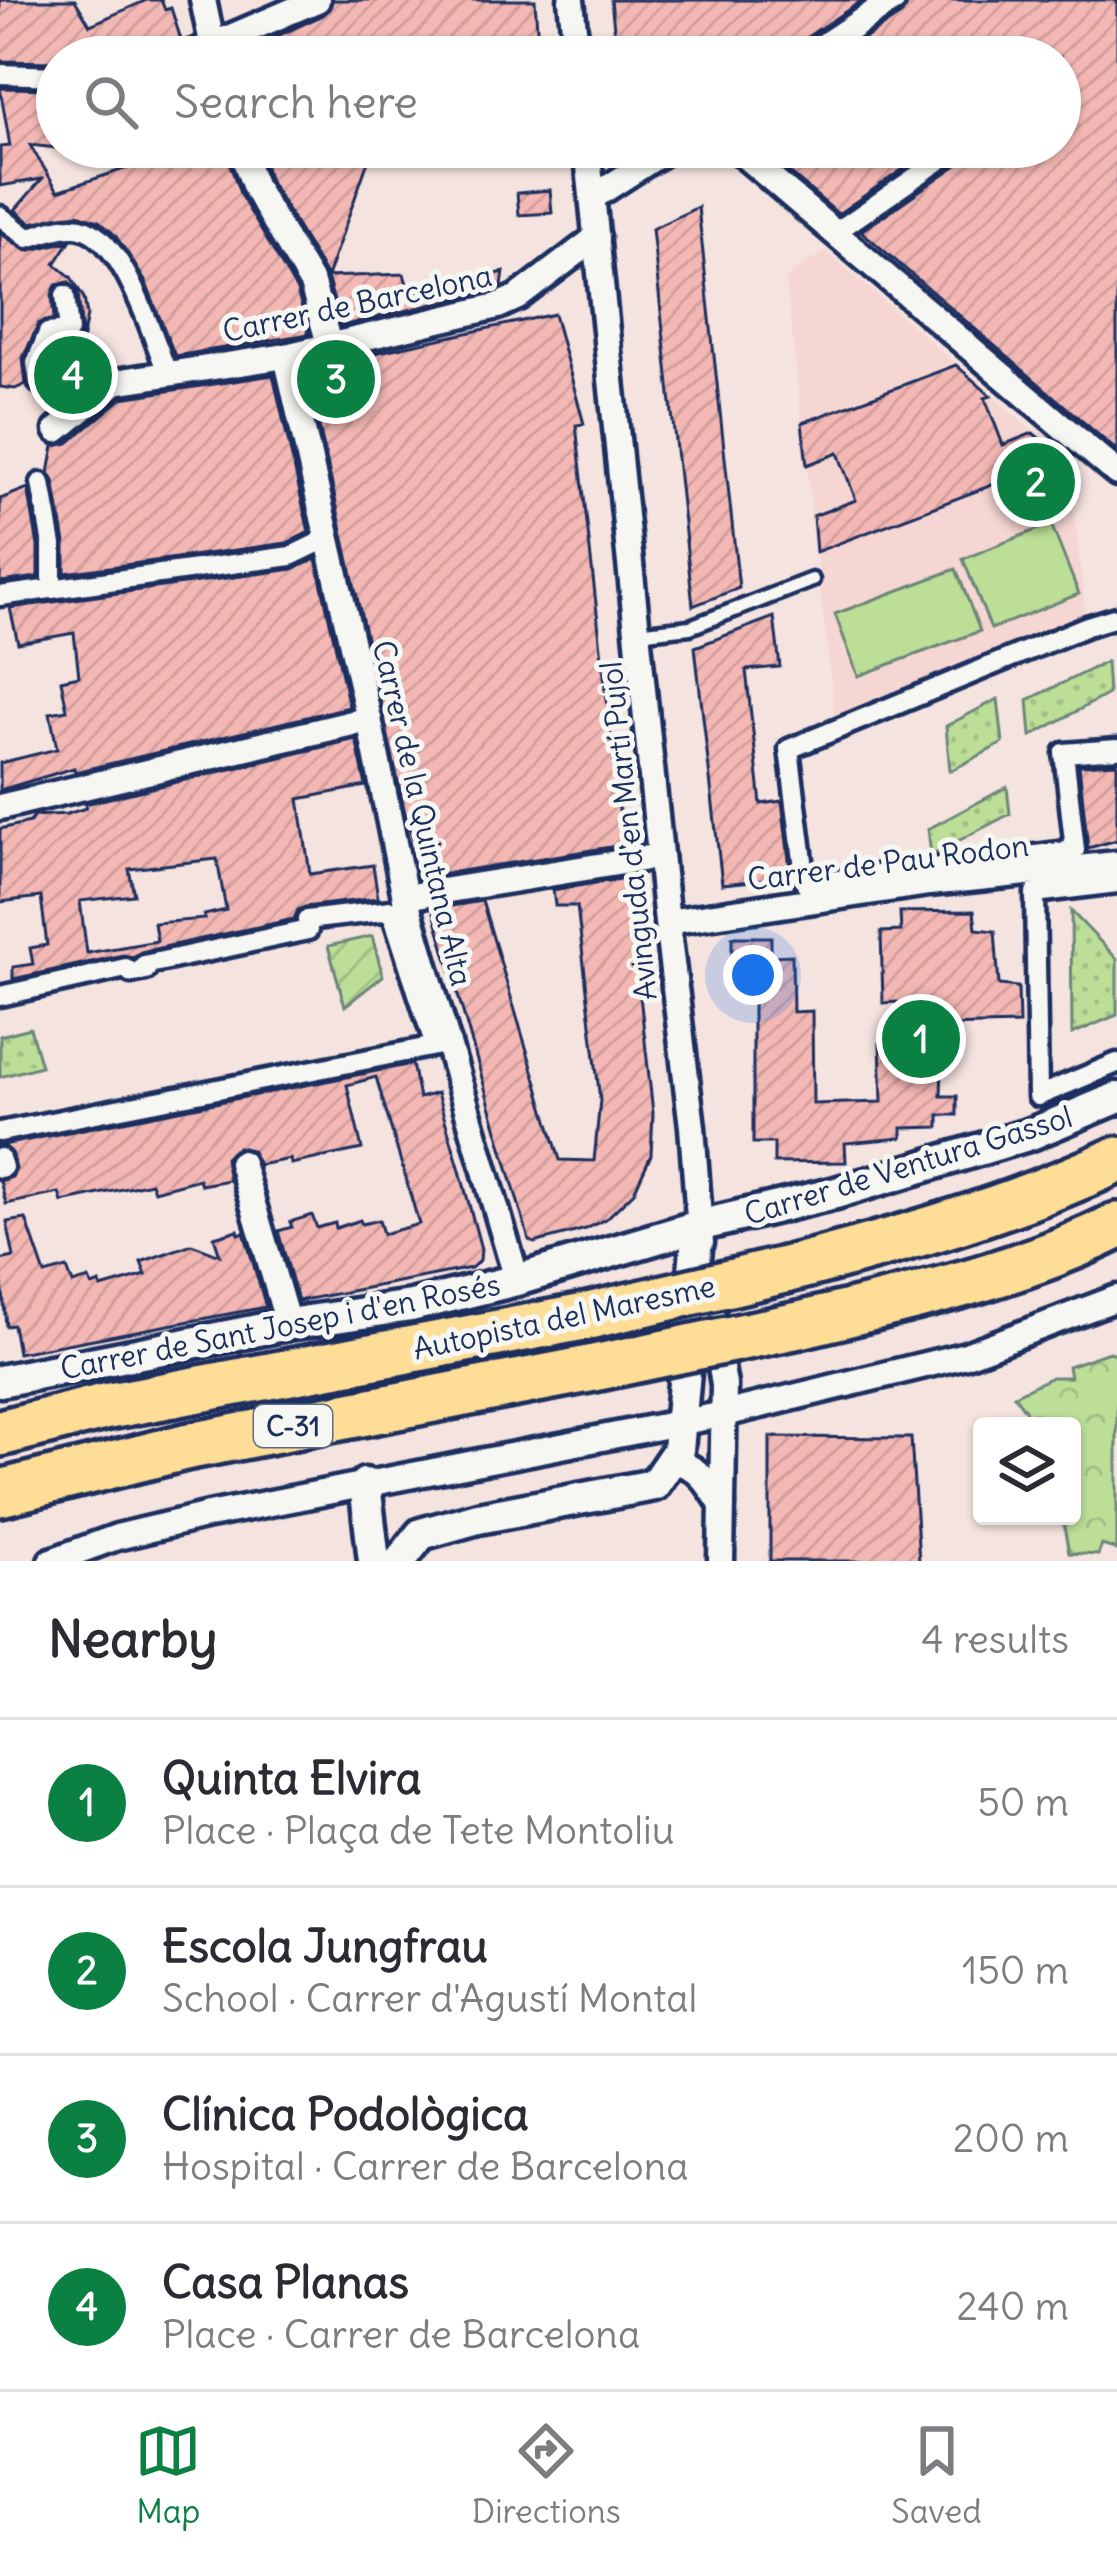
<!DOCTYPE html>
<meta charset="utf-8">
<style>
:root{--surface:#fff;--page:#f7f7f7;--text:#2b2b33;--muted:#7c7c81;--line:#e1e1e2;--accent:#0b8043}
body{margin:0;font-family:Delius,sans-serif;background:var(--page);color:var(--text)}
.controls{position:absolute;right:36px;bottom:36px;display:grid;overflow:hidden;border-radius:12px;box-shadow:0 3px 9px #0004}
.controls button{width:108px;height:108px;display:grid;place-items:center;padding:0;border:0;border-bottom:3px solid var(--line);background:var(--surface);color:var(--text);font:60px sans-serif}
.you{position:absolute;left:753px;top:975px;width:42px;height:42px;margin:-30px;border:9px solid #fff;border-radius:50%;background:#1a73e8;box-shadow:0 0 0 18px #1a73e833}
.badge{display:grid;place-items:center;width:78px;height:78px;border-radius:50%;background:var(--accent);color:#fff;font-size:39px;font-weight:700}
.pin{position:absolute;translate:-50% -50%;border:6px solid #fff;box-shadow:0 3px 12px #0006}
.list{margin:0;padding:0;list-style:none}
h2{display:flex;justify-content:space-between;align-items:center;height:156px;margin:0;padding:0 48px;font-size:51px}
h2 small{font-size:39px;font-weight:400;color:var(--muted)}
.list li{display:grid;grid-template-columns:78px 1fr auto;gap:36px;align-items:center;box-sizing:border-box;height:168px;padding:0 48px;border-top:3px solid var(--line)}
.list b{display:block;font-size:45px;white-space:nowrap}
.list p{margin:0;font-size:39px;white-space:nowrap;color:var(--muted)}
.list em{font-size:39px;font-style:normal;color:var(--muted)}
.icon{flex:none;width:66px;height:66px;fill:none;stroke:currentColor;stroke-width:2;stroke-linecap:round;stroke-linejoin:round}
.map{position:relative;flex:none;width:1117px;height:1561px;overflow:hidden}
.search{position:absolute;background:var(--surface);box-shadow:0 3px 9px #0004;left:36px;right:36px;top:36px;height:132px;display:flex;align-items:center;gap:30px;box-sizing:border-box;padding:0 42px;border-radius:66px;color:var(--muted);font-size:45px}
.sheet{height:828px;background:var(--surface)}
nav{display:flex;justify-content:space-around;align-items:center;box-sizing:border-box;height:168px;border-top:3px solid var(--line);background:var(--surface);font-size:33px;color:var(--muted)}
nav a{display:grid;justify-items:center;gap:6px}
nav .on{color:var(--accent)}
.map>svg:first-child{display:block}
.built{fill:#f5d6d2;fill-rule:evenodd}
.grass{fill:#bcde97;stroke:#6c867a;stroke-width:3}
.forest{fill:url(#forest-crowns);stroke:#6c867a;stroke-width:3}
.park{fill:url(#park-dots);stroke:#6c867a;stroke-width:3}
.garden{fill:url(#garden-furrows);stroke:#6c867a;stroke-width:3}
.building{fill:url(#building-hatch);stroke:#1b2f5e;stroke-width:3;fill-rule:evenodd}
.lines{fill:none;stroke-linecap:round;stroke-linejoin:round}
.service-casing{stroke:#1b2f5e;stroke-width:21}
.pedestrian-casing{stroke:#1b2f5e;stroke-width:27}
.minor-casing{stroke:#1b2f5e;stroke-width:33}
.tertiary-casing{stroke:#1b2f5e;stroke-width:39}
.motorway-casing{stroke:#1b2f5e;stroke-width:54}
.service{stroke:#f6f6f2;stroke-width:12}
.pedestrian{stroke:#f6f6f2;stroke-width:18}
.minor{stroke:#f6f6f2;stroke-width:24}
.tertiary{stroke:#f6f6f2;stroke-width:30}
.motorway{stroke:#fedd96;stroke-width:45}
.motorway-bridge-casing{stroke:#1b2f5e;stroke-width:54;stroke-linecap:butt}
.motorway-bridge{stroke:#fedd96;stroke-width:45}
.labels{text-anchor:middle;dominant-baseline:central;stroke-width:10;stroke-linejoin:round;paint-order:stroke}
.shield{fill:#f6f6f2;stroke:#5d6b8a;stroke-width:3}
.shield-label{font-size:27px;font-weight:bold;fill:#1b2f5e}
.street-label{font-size:30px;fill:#1b2f5e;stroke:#f6f6f2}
</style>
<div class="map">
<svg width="1117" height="1561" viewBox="0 0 1117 1561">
<defs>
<pattern id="forest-crowns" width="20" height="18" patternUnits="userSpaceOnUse" patternTransform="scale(3)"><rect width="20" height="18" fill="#bcde97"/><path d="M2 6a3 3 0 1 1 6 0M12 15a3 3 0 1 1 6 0" fill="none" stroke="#a1bf85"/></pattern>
<pattern id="park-dots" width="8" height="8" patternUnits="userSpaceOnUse" patternTransform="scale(3)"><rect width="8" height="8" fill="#bcde97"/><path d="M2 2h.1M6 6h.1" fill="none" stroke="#a1bf85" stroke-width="1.8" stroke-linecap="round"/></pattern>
<pattern id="garden-furrows" width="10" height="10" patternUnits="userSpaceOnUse" patternTransform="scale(3)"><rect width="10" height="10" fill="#bcde97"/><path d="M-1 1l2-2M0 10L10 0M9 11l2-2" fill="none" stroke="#a1bf85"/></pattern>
<pattern id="building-hatch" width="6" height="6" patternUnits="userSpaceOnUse" patternTransform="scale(3)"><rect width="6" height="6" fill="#f4b8b4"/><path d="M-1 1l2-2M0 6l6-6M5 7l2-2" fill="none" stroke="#d19e9d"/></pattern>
</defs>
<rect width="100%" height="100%" fill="#f5e3df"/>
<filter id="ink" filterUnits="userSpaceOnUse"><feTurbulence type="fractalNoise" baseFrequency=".00833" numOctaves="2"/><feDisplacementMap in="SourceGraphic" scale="24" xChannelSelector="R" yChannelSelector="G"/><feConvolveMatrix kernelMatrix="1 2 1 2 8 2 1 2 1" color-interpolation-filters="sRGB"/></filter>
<g filter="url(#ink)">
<path class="built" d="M 826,251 L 1069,463 L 1087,626 L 836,730 L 786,278 ZM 956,365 L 990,395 L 985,398 L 1003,445 L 1033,433 L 1062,458 L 817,552 L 813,516 L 856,500 L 838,453 L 807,464 L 803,423 Z"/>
<g class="grass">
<polygon points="1051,524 1079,594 991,629 963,559"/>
<polygon points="956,569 980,631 858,676 835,614"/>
</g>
<polygon class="forest" points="1109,1352 1117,1354 1117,1550 1102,1545 1098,1555 1069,1553 1062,1516 1072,1516 1072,1426 1030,1426 1025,1410 1014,1395 1052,1377 1070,1377 1068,1366"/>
<g class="park">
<polygon points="1106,662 1108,694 1031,736 1028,700"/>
<polygon points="998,699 1003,743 950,771 946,726"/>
<polygon points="1007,787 1010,814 931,855 928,829"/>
<polygon points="1071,911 1117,959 1117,1015 1072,1034"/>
<polygon points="30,1028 41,1066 0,1077 0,1036"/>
</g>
<polygon class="garden" points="372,936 383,976 345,1006 328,946"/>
<g class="building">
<polygon points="0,0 75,0 90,25 147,0 161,0 165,10 171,8 181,40 142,57 57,57 57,62 0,61"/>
<polygon points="333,0 535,0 539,57 232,57 323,15"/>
<polygon points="611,0 863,0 798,43 791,57 617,57"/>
<polygon points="909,0 1117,0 1117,451 861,231 967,158 972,147 1060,147 1060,57 837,57 902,14"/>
<polygon points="0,88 57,89 57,148 30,145 58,191 191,147 224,147 241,196 297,291 309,334 175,356 145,281 115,235 99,221 78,214 31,223 15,210 42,179 0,186 0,147 10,146"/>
<polygon points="258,147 373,147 327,277 270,181"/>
<polygon points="759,147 935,147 838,214"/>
<polygon points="550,190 552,213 519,215 517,193"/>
<polygon points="698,207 739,588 693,606 652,229"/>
<polygon points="0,233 27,251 70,241 55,264 71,277 84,298 87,315 81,347 107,368 54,411 42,403 40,396 52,387 50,365 57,346 76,343 82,335 78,292 69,282 56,285 52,295 54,319 39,323 23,358 26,384 15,389 0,387"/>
<polygon points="504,272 502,286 493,290 341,326 327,277 404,274 410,294"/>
<polygon points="554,314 584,424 576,425 623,845 424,877 405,813 306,368"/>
<polygon points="956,365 991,396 985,398 1003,445 1033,433 1063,458 816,552 813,516 856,500 838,453 807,465 802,423"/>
<polygon points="273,375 309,532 287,543 65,573 65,543 54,481 49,473 54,446 68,443 122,398"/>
<polygon points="28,488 38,546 38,577 0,582 0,499"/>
<polygon points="316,559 349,707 75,772 74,768 0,790 0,763 57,749 50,713 67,710 61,680 79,676 74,633 18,643 10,608 293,569"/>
<polygon points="774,617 780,667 746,670 761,804 782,801 791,877 722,884 695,647"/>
<path d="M 356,739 L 366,786 L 299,799 L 310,874 L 373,865 L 378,898 L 305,907 L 298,910 L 294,919 L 141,952 L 133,957 L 123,955 L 13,979 L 13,967 L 33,964 L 30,948 L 47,945 L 41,897 L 0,902 L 0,829 L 30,822 L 34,816 L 67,814 L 86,808 L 85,804 ZM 217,859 L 226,910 L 204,915 L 205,919 L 154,923 L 157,941 L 87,953 L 80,901 L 134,895 L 129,869 Z"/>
<polygon points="1117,763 1117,840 1088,848 1079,765"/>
<polygon points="627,878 653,1113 651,1155 634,1192 607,1218 586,1229 534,1243 529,1240 433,909 482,901 560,1160 594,1161 600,1100 577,906 555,906 553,890"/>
<polygon points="974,911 976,929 995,931 999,985 1018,987 1019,1024 943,1026 941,1096 957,1096 957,1115 939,1115 939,1127 902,1128 902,1138 845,1143 846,1162 774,1163 774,1143 753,1143 753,979 732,978 732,937 771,937 771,956 792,955 793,1012 812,1011 813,1104 882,1102 880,1043 898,1042 897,1002 883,1003 881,932 901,931 900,912"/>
<polygon points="412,1064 419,1098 437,1093 459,1167 481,1249 480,1260 471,1268 298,1301 278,1231 292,1227 290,1222 312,1215 317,1228 335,1223 336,1228 360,1220 362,1224 379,1220 383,1234 419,1224 376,1077 347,1085 362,1149 291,1164 290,1159 259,1165 251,1150 238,1147 225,1158 229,1180 201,1185 199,1179 154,1191 151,1183 62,1202 59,1193 6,1204 0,1181 12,1177 16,1169 12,1153 3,1145"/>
<polygon points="26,1219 45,1274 67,1268 73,1284 89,1279 92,1286 100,1283 101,1288 146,1275 141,1262 192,1244 220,1255 214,1237 238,1230 239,1234 244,1232 266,1307 18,1353 13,1325 6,1326 0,1260 14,1257 7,1222"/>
<polygon points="770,1437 911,1438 919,1561 770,1561"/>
</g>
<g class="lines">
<g class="service-casing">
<polyline id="service" points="637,633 690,627 812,580"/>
</g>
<g class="pedestrian-casing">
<g id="pedestrian">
<polyline points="0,74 57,76"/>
<polyline points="628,147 629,161 648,148"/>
<path d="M 0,216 L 28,238 C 41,234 60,226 74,227 C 121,228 152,336 167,372"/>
<polyline points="833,234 959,147"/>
<polyline points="39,383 36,363 48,333 69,331 65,295"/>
<polyline points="41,483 52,545 52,589"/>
<polyline points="0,596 291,556 328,538"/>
<polyline points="1117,617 1087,626 789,749 806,884 1075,850 1064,753 1117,749"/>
<polyline points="1117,883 1035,893 1038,1096 1117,1063"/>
<polyline points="0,996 126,968 131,973 146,970 144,965 308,930 307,920 391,910 435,1046 0,1132"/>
<polyline points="0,1158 3,1167 0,1168"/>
</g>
</g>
<g class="minor-casing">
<g id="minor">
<polyline points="203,0 215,57"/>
<polyline points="571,0 577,57"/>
<polyline points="184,57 317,0"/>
<polyline points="807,57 893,0"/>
<polyline points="240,147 255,188 312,284 329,344"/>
<polyline points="587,147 667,922 692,1127 701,1243"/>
<polyline points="734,147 1117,473"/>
<polyline points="592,198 671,147"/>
<polyline points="286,356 369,719 405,897 517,1280"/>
<polyline points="57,430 115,382 286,356 498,306 518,297 597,237"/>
<polyline points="0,807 369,719"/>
<polyline points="405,897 660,856"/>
<polyline points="667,922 929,883 1117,864"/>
<polyline points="241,1163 288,1324"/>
<polyline points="707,1283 724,1385 721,1561"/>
<path d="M 672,1461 C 698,1465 709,1484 722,1505"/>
<polyline points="51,1561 117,1537 209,1515 724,1414 966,1355 1117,1298"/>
</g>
</g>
<g class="tertiary-casing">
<g id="tertiary">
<polyline points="0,1381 288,1324 411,1306 517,1280 698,1226 836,1193 1031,1134 1117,1098"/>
<polyline points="365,1484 374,1561"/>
<polyline points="400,1561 421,1534 478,1518 654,1485 678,1450 698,1226"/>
</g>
</g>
<g class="motorway-casing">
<g id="motorway">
<path d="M 785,1270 C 898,1241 1011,1209 1117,1160"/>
<path d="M 799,1325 C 907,1299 1017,1276 1117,1226"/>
<polyline points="0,1433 104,1407 584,1317"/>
<polyline points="0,1493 185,1447 589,1369"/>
</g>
</g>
<use href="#service" class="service"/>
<use href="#pedestrian" class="pedestrian"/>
<use href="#minor" class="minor"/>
<use href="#tertiary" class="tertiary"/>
<use href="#motorway" class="motorway"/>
<g class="motorway-bridge-casing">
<g id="motorway-bridge">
<polyline points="584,1317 785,1270"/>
<polyline points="589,1369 799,1325"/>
</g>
</g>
<use href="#motorway-bridge" class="motorway-bridge"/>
</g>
</g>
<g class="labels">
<rect class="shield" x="254" y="1405" width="78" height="42" rx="9"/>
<g class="shield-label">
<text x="293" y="1426">C-31</text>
</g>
<g class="street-label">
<text transform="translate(357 303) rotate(-12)">Carrer de Barcelona</text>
<text transform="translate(423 813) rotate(77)">Carrer de la Quintana Alta</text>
<text transform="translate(628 831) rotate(-96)">Avinguda d'en Martí Pujol</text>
<text transform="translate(888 862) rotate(-7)">Carrer de Pau Rodon</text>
<text transform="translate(908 1165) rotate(-17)">Carrer de Ventura Gassol</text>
<text transform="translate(564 1317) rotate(-12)">Autopista del Maresme</text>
<text transform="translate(280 1326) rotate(-11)">Carrer de Sant Josep i d'en Rosés</text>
</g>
</g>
</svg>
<div class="controls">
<button><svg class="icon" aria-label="layers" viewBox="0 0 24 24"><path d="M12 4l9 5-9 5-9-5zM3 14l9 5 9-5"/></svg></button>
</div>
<div class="you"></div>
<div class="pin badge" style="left:921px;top:1039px">1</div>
<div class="pin badge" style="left:1036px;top:482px">2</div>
<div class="pin badge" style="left:336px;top:379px">3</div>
<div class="pin badge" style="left:73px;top:375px">4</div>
<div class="search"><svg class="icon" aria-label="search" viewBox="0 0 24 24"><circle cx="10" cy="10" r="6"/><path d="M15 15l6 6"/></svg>Search here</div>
</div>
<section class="sheet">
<h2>Nearby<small>4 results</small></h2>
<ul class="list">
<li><span class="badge">1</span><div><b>Quinta Elvira</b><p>Place · Plaça de Tete Montoliu</p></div><em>50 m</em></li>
<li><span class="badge">2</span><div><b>Escola Jungfrau</b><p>School · Carrer d'Agustí Montal</p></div><em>150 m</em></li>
<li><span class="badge">3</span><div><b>Clínica Podològica</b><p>Hospital · Carrer de Barcelona</p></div><em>200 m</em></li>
<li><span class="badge">4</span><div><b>Casa Planas</b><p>Place · Carrer de Barcelona</p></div><em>240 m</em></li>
</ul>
</section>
<nav>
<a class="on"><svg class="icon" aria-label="map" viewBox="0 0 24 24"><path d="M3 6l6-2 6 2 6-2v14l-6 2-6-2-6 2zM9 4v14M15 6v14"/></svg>Map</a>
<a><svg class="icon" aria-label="directions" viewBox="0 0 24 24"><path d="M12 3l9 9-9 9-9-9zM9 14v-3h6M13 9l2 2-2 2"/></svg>Directions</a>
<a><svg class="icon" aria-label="saved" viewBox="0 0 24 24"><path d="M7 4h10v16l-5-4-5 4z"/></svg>Saved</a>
</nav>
